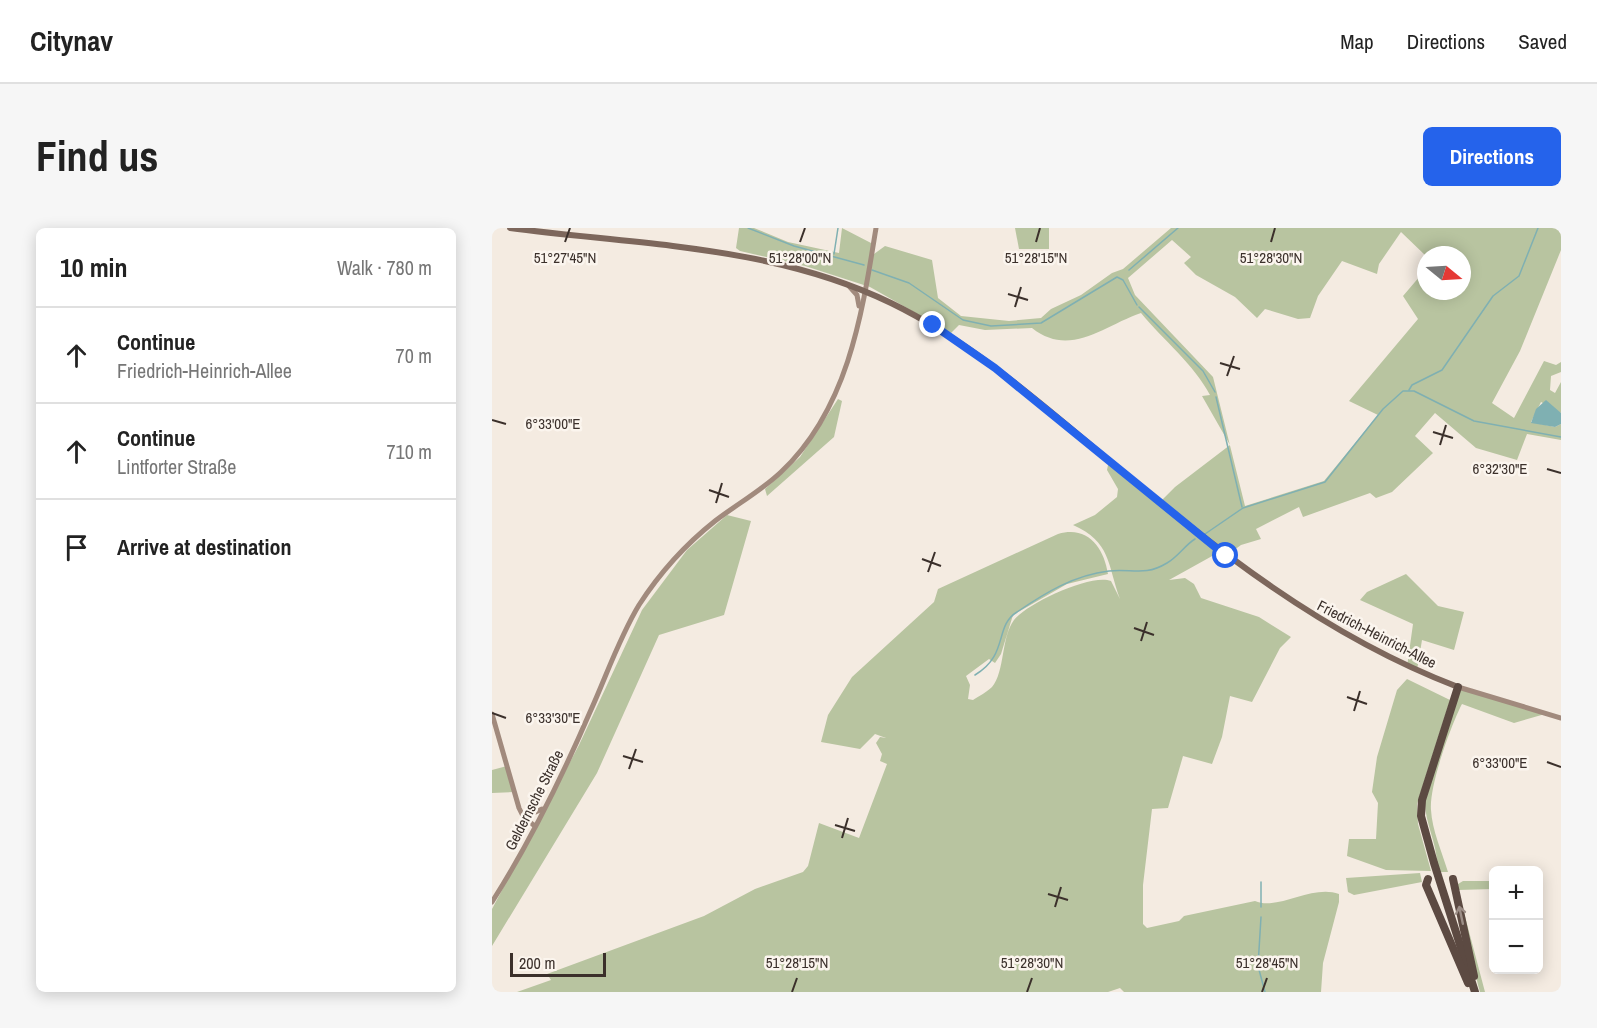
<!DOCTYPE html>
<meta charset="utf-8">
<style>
:root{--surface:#fff;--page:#f6f6f6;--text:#222;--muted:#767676;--line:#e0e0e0;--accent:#2563eb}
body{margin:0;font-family:"Archivo Narrow",sans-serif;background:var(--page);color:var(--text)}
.controls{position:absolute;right:18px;bottom:18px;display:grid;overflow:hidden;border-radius:9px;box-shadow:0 3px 15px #0003}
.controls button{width:54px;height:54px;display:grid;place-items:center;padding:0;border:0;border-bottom:2px solid var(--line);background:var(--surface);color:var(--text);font:30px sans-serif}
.compass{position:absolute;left:925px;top:18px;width:54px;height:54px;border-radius:50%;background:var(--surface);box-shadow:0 3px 15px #0003;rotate:108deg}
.scale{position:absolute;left:18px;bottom:15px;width:96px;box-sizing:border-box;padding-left:6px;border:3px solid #3b302b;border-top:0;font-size:16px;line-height:21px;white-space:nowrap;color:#3b302b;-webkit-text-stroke:4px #fbf5ee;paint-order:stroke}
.stop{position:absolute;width:18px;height:18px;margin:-14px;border:4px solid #2563eb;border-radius:50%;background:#fff}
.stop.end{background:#2563eb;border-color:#fff;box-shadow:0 2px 6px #0008}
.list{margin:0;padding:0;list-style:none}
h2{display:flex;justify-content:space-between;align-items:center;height:78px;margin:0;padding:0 24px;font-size:26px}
h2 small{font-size:20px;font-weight:400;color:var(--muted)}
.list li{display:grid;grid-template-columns:39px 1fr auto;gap:18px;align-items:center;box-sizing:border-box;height:96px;padding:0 24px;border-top:2px solid var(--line)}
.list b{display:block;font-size:22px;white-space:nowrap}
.list p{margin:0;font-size:20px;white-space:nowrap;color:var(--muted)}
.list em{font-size:20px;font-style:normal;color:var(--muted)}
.icon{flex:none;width:33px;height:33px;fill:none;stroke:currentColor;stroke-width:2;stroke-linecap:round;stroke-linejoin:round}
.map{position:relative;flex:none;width:1069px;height:764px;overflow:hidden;border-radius:9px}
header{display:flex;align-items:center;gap:36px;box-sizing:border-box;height:84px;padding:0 30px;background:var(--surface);border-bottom:2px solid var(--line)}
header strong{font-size:28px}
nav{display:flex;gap:33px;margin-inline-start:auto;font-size:21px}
.intro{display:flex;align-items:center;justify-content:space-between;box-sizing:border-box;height:144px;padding:0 36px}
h1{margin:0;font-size:42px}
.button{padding:15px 27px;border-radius:9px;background:var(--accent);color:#fff;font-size:21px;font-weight:700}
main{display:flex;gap:36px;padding:0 36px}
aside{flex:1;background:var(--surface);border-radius:9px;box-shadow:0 3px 15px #0003}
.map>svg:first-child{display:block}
.green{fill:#b8c4a0;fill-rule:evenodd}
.water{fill:#7fb0b2}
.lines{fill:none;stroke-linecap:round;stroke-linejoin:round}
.stream{stroke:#7fb0b2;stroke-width:1.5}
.secondary{stroke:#a18a7d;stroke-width:5}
.primary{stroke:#7d675c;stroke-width:6}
.highway{stroke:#5c4a42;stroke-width:8}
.oneway{stroke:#9c8e87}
.route{stroke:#2563eb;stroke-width:8}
.ticks{fill:none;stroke:#3b302b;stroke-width:2}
.labels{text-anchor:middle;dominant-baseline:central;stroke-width:5;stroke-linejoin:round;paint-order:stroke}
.street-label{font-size:15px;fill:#3b302b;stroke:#fbf5ee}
.ticks-label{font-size:15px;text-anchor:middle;fill:#3b302b;stroke:#fbf5ee;stroke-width:5;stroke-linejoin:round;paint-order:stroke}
</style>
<header>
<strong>Citynav</strong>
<nav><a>Map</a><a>Directions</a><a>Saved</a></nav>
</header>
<div class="intro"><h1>Find us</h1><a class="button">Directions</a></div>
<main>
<aside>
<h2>10 min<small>Walk · 780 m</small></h2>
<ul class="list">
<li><svg class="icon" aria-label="ahead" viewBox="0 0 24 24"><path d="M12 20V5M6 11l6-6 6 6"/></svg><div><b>Continue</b><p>Friedrich-Heinrich-Allee</p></div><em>70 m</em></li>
<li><svg class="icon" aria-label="ahead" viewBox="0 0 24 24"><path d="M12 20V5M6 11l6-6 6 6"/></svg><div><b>Continue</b><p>Lintforter Straße</p></div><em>710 m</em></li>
<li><svg class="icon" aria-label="arrive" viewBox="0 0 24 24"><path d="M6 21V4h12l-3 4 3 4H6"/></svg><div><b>Arrive at destination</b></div></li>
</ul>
</aside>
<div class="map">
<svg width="1069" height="764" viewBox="0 0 1069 764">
<rect width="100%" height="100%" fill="#f4ebe1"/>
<g class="green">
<path d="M 247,0 L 262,0 L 296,14 L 347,25 L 350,0 L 379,15 L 382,26 L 393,18 L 440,32 L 446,70 L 469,88 L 517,93 L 549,90 L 559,81 L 589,67 L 620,45 L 631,41 L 679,0 L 1069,0 L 1069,22 L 1028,123 L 1000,175 L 1022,190 L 1052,133 L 1064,137 L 1069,134 L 1069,144 L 1059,148 L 1058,162 L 1063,165 L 1069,154 L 1069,185 L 1049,174 L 1039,194 L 1063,199 L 1069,196 L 1069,212 L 1035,206 L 1025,232 L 984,220 L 943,185 L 923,208 L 941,225 L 900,264 L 884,270 L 878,265 L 811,289 L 807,279 L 764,301 L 769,311 L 749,317 L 734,328 L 736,330 L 730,333 L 722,327 L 677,352 L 693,350 L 702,356 L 709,370 L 767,389 L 799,409 L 788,420 L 760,474 L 738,468 L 730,509 L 720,536 L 691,528 L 676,580 L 660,581 L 651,657 L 651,696 L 655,700 L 687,693 L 692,688 L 763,673 C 786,683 820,656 847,666 L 847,674 L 831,735 L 829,764 L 632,764 L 628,760 L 616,764 L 25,764 L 59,752 L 55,746 L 212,688 L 263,661 L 311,644 L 316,638 L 327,595 L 367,610 L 395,536 L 388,533 L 390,526 L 384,515 L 388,509 L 394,510 L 383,506 L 368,521 L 329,514 L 336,487 L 360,449 L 442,374 L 446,361 L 566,306 C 596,297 612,320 616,346 L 575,356 L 521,387 L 509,426 L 503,435 L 497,431 L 474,448 L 478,457 L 476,471 L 481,472 C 487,468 495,464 500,459 C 513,444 509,409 522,392 C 534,376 599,345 619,353 L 628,371 C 615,335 619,314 581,297 L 603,287 L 625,269 L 626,261 L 615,242 L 617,232 L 668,274 L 683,259 L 738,217 L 710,168 L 718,167 C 701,135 672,113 649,85 C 611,98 578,130 540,100 L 493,102 L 467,97 L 459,105 L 378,59 L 313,38 L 248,23 L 244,20 ZM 909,4 L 934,28 L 970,27 L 970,63 L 934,63 L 934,41 L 911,68 L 926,91 L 857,173 L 886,187 L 832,253 L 753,278 L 721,149 L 643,67 L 636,50 L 680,12 L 699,29 L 692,35 L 704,47 L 743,69 L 765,90 L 773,81 L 806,91 L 818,90 L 826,68 L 850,33 L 885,46 L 887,36 Z"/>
<polygon points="523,0 557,0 557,21 527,21"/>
<polygon points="346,171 350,173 342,209 275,268 273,261 308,229"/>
<polygon points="235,287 259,293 232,387 167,407 105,545 0,718 0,681 87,517 150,382 195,322"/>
<polygon points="914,346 946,378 972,384 962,422 930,412 925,442 915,439 921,396 868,372 875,364"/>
<polygon points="915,451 958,472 925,576 926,596 939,643 894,642 855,628 857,611 884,611 886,575 880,564 885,529 905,462"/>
<path d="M 966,459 L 1053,486 L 1022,495 L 970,476 C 959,497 937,558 939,582 C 940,602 950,624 956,644 L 944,644 C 949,620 932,597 933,572 Z"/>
<polygon points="15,538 22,564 0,565 0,542"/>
<polygon points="928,645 930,654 862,667 856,664 854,650"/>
<polygon points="971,653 1001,653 1001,661 966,662 993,764 988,764 986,757 965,663 966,656"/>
</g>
<polygon class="water" points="1054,172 1069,185 1069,196 1063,199 1039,195 1044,181"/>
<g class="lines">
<g class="stream">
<polyline points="256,0 302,18 372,37"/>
<polyline points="342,26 346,0"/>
<polyline points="380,42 417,55 471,92 499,98 549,95 625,49 631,52 645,77"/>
<polyline points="637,42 686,0"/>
<polyline points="647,79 711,143 723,164"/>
<polyline points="917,162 920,157 950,142 1001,68 1027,48 1046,0"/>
<polyline points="724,169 750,279"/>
<polyline points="713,306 751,280 833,254 891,181 911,163 922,163 982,193 1069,209"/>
<path d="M 483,447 C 517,427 502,398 525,384 C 553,365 582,347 617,343 C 639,340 652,349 675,335 C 686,329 693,317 703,311"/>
<polyline points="769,654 769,679"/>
<polyline points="769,689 766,738 773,764"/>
</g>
<g class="secondary">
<polyline points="357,58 365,67 367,78"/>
<polyline points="966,459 1069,490"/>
<polyline points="0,486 27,580 32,590 43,598"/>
<polyline points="35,588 50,581"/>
<path d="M 0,674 C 38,614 70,549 98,484 C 114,449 127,410 147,377 C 167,346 194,316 223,293 C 245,276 269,263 289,244 C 356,181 370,87 384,0"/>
</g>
<path class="primary" d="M 18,0 C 147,17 279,17 399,75 C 479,114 546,173 614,230 C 724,321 830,407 966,459"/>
<g class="highway">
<polyline points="966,459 930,572 929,588 942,635 983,764"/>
<polyline points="936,651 934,657 976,755"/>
<polyline points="961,651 982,748"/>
</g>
</g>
<defs><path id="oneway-shaft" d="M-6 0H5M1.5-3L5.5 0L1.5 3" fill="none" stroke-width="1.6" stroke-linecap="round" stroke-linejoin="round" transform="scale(1.5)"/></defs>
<use class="oneway" href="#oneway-shaft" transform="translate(969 687) rotate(-102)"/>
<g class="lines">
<polyline class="route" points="441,97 503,140 734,328"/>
</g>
<path class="ticks" d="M 73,14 L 78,0M 308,14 L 313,0M 544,14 L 548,0M 779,14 L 783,0M 516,66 L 536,72M 523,79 L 529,59M 728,135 L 748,141M 735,148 L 742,128M 0,192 L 14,196M 941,204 L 961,210M 948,217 L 954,197M 1055,241 L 1069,245M 217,262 L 237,269M 224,275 L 230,255M 430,331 L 449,338M 436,344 L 443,324M 642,400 L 662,407M 649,413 L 655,394M 855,469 L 875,476M 862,483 L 868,463M 0,485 L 14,490M 131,528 L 151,534M 1055,534 L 1069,539M 137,541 L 144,521M 343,597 L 363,603M 350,610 L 356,590M 556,666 L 576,672M 563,679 L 569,659M 300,764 L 305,750M 535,764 L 540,750M 770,764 L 775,750"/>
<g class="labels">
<g class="street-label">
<text transform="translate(885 406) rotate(27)">Friedrich-Heinrich-Allee</text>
<text transform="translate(42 572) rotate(-63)">Geldernsche Straße</text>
</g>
</g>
<g class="ticks-label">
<text x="73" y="35">51°27'45"N</text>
<text x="308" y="35">51°28'00"N</text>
<text x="544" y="35">51°28'15"N</text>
<text x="779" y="35">51°28'30"N</text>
<text x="61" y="201">6°33'00"E</text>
<text x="1008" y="246">6°32'30"E</text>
<text x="61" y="495">6°33'30"E</text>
<text x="1008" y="540">6°33'00"E</text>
<text x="305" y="740">51°28'15"N</text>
<text x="540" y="740">51°28'30"N</text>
<text x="775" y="740">51°28'45"N</text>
</g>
</svg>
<div class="controls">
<button>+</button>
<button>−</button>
</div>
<svg class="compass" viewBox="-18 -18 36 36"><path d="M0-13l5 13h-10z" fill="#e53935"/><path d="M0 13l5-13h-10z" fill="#767676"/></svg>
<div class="scale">200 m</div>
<div class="stop" style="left:734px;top:328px"></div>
<div class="stop end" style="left:441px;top:97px"></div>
</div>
</main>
